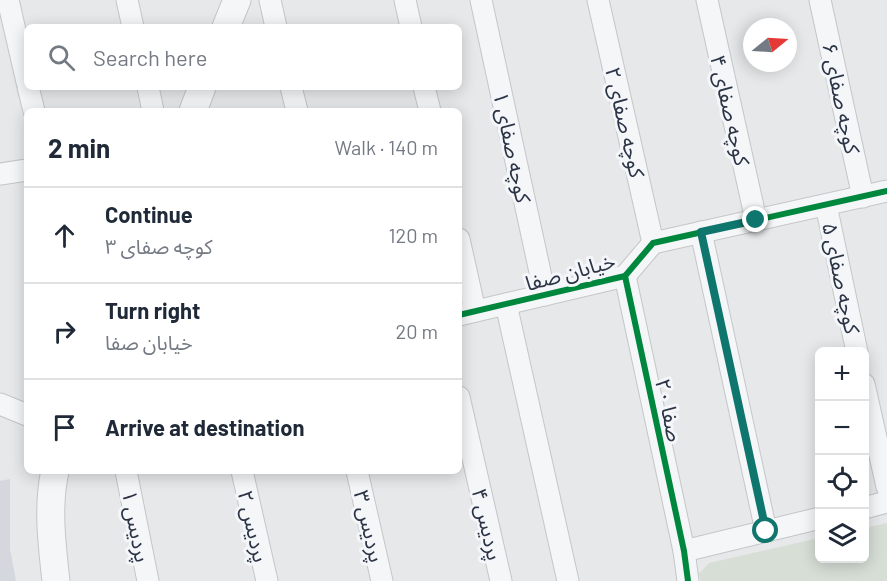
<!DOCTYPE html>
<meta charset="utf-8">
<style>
:root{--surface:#fff;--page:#f6f6f7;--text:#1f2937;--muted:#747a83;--line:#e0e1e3}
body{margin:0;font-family:Barlow,"Noto Sans Arabic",sans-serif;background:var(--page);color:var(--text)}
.controls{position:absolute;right:18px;bottom:18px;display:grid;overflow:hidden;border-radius:9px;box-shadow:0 3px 15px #0003}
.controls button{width:54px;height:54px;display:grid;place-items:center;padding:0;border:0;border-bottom:2px solid var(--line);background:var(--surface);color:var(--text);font:30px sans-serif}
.compass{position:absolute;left:743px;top:18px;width:54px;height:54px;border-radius:50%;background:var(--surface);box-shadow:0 3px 15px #0003;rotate:72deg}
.stop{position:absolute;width:18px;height:18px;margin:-14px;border:4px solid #0f766e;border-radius:50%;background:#fff}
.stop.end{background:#0f766e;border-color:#fff;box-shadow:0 2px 6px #0008}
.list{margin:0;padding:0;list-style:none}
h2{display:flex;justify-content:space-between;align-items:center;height:78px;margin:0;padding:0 24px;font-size:26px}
h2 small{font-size:20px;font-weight:400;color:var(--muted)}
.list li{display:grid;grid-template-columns:39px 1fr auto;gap:18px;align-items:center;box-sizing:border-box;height:96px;padding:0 24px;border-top:2px solid var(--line)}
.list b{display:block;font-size:22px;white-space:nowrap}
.list p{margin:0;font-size:20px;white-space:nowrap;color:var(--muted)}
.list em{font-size:20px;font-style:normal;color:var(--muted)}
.icon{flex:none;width:33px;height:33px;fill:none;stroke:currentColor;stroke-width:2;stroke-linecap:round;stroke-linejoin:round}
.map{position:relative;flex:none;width:887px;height:581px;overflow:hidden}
.search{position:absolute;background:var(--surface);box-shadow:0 3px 15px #0003;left:24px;top:24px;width:438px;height:66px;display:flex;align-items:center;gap:15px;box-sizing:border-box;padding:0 21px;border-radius:9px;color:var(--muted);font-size:22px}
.panel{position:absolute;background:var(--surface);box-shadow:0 3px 15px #0003;left:24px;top:108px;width:438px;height:366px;border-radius:9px}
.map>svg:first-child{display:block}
.built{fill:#d4d7dd}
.green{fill:#d6ded6}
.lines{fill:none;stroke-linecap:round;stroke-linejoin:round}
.minor-casing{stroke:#c4c6c8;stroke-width:23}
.tertiary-casing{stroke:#c4c6c8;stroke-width:29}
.minor{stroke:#f5f6f7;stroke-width:21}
.tertiary{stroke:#f5f6f7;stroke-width:27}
.cycleway-casing{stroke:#f4f6f9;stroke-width:10}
.cycleway{stroke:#00873e;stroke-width:6}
.route{stroke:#0f766e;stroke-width:8}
.labels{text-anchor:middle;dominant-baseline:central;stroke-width:6;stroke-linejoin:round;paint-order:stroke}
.street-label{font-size:21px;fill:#2b3445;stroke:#f4f6f9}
</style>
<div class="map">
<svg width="887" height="581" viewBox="0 0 887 581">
<rect width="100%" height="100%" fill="#e6e8ea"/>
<polygon class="built" points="10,479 10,549 16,581 0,581 0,481"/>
<polygon class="green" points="887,523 887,581 701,581 699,574 709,563 819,538 820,558 864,558 865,528"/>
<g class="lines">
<g class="minor-casing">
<g id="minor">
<polyline points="8,0 27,82"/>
<polyline points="127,0 133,27"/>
<polyline points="270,0 276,27"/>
<polyline points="405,0 411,27"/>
<polyline points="481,0 545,295"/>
<polyline points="598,0 653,243"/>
<polyline points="707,0 756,220"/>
<polyline points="820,0 863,197"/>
<polyline points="28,87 34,111"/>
<polyline points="148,87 153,111"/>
<polyline points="291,87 297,111"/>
<polyline points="424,87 430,111"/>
<polyline points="0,174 27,170"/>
<polyline points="826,205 857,352"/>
<polyline points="701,232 766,531"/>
<polyline points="459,239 475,311"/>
<polyline points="625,276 684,551 688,581"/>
<polyline points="506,304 568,581"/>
<polyline points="459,315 625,276 653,243 887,191"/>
<polyline points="864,384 887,487"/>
<polyline points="459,397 501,581"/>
<polyline points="0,404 27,415"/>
<polyline points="126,471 148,581"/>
<polyline points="242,471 267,581"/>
<polyline points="357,471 382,581"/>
<polyline points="864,508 887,502"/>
<polyline points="684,551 820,518"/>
</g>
</g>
<g class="tertiary-casing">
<g id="tertiary">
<polyline points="226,27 237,0"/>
<polyline points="193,111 202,87"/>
<path d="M 55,471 C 47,507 52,545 56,581"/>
</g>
</g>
<use href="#minor" class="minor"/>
<use href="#tertiary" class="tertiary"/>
<g class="cycleway-casing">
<g id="cycleway">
<polyline points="701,232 766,531"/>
<polyline points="625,276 684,551 688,581"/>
<polyline points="459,315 625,276 653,243 887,191"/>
</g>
</g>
<use href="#cycleway" class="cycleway"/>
</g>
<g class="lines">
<polyline class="route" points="756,220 701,232 766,531"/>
</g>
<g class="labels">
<g class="street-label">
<text transform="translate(842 98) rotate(78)">کوچه صفای ۶</text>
<text transform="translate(731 110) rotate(77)">کوچه صفای ۴</text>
<text transform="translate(626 122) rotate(77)">کوچه صفای ۲</text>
<text transform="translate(513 147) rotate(78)">کوچه صفای ۱</text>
<text transform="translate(570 271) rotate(-15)">خیابان صفا</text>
<text transform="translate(842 278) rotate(78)">کوچه صفای ۵</text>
<text transform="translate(670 410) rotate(78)">صفا ۲۰</text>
<text transform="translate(488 524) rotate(77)">پردیس ۴</text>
<text transform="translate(137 526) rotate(79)">پردیس ۱</text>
<text transform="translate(254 526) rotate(77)">پردیس ۲</text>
<text transform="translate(370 526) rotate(77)">پردیس ۳</text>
</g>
</g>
</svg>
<div class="controls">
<button>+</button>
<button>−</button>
<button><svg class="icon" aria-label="locate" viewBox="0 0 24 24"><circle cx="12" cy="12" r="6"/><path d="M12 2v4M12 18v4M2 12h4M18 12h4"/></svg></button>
<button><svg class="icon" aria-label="layers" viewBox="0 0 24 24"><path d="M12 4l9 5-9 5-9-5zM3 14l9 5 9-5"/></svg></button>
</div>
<svg class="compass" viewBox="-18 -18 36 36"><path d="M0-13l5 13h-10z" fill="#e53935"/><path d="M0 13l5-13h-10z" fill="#747a83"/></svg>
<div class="stop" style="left:766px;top:531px"></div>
<div class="stop end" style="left:756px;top:220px"></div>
<div class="search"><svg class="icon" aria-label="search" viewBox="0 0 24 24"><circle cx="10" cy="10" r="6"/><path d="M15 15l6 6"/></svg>Search here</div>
<section class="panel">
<h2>2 min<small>Walk · 140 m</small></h2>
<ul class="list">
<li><svg class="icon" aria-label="ahead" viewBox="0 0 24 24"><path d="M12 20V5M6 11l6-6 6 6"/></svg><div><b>Continue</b><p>کوچه صفای ۳</p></div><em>120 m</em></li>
<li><svg class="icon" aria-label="right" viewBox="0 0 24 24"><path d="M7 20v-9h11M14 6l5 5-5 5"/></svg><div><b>Turn right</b><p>خیابان صفا</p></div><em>20 m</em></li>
<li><svg class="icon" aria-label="arrive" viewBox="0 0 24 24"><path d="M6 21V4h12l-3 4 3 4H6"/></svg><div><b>Arrive at destination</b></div></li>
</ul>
</section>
</div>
